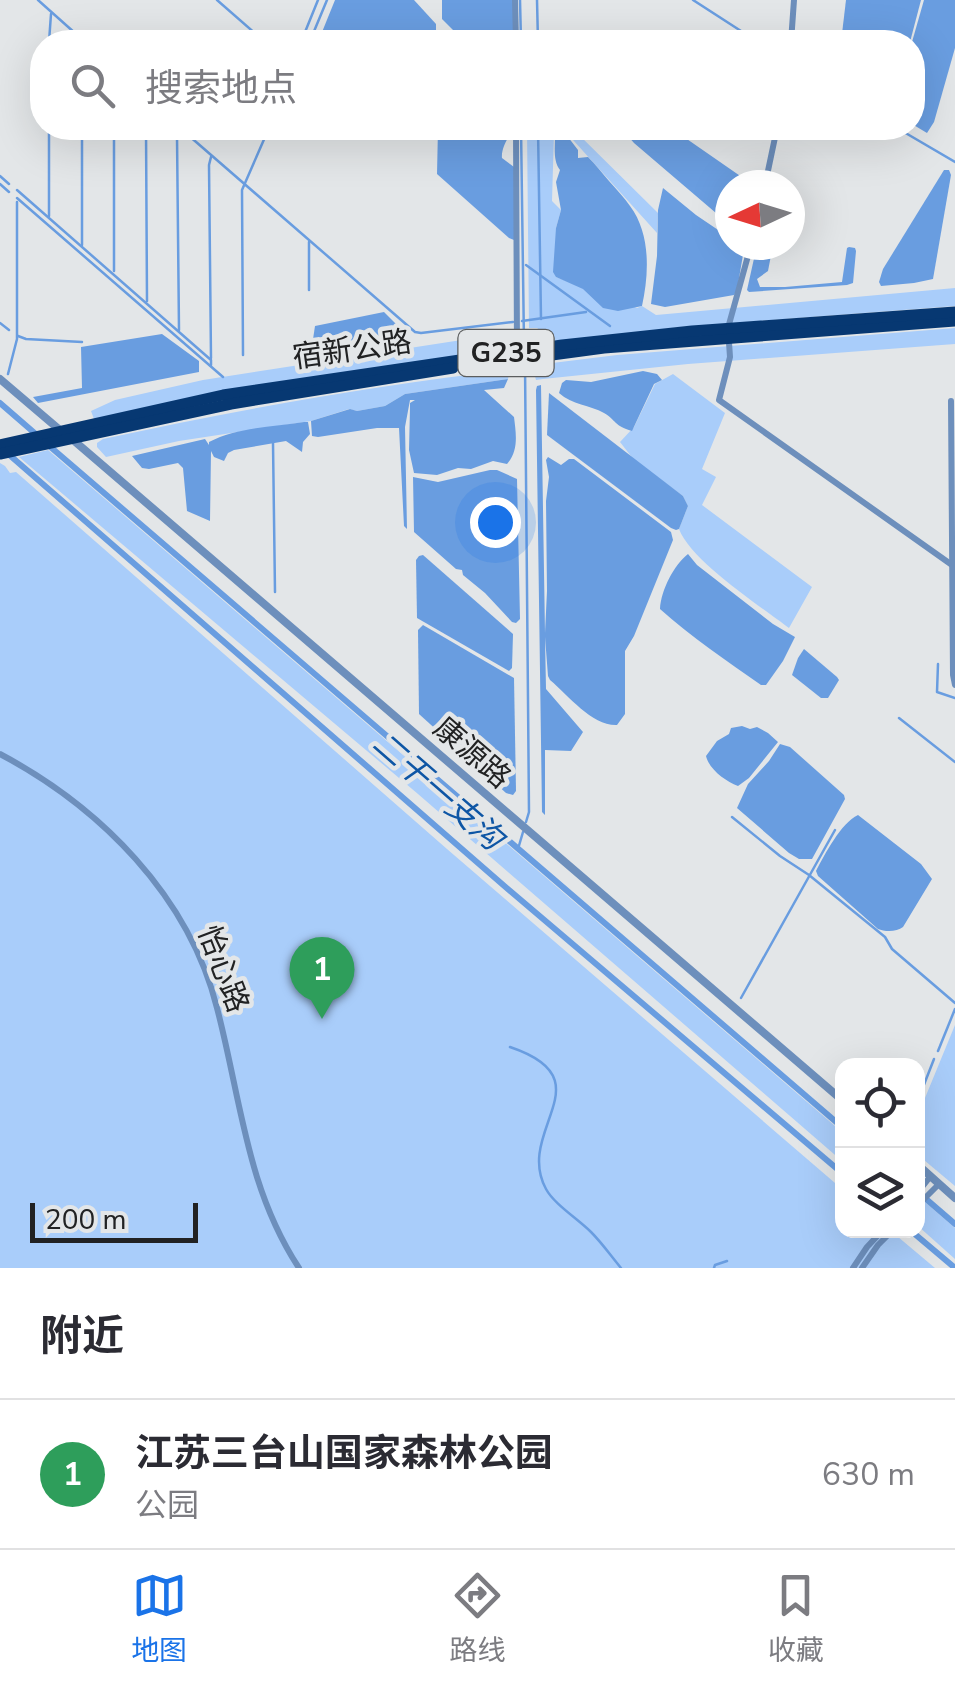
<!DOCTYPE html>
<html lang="zh">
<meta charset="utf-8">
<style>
:root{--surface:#fff;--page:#f2f2f3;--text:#2b2b33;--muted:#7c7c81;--line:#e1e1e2;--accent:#1a73e8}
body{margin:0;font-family:"Nunito Sans","Noto Sans SC",sans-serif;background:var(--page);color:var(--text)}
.controls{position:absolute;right:30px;bottom:30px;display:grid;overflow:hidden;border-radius:20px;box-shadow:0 10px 40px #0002}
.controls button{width:90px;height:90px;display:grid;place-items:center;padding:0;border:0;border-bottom:2px solid var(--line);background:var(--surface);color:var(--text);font:50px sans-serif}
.compass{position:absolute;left:715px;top:170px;width:90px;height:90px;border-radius:50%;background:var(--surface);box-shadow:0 10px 40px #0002;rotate:266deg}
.scale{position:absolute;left:30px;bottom:25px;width:168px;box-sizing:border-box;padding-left:10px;border:5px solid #212223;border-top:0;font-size:28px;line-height:35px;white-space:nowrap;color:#212223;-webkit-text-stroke:8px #e3e6e8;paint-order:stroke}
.you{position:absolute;left:495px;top:522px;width:35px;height:35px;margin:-25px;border:8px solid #fff;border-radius:50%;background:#1a73e8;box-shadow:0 0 0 15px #1a73e833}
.badge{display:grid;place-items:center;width:65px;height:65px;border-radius:50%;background:var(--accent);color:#fff;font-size:32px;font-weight:700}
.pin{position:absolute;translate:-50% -82px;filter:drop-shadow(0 2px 5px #0008)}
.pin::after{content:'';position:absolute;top:52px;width:35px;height:30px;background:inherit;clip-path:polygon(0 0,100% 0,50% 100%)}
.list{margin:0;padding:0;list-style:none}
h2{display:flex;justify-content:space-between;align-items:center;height:130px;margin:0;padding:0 40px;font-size:42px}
h2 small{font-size:32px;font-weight:400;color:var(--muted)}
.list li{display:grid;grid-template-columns:65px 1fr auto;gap:30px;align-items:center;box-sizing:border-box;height:150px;padding:0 40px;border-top:2px solid var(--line)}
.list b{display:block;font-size:38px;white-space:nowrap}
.list p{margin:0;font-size:32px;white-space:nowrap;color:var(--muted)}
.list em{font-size:32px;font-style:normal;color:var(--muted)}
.icon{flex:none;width:55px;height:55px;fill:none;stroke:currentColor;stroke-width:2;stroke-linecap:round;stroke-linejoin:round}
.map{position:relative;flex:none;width:955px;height:1268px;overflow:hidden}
.search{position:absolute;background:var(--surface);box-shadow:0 10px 40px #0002;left:30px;right:30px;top:30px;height:110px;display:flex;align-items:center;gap:25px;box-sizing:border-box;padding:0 35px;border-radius:40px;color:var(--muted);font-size:38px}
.sheet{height:280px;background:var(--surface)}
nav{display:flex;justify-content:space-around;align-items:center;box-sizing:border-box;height:140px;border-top:2px solid var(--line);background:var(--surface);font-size:28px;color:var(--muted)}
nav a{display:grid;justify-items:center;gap:5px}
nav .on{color:var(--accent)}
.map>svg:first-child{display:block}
.green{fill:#a9cdfa}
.water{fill:#699de0}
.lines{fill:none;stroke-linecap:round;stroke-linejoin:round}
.stream{stroke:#699de0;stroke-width:2.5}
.canal{stroke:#699de0;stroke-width:6}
.minor{stroke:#6d8fbc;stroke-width:6}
.tertiary{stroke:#6d8fbc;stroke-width:8}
.trunk{stroke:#073872;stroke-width:11}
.labels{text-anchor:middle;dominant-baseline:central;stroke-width:9;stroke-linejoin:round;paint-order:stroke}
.shield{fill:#e3e6e8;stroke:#5b5d5e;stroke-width:2.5}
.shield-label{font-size:28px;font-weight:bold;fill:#212223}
.street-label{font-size:30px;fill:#212223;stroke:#e3e6e8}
.water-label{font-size:32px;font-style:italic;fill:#0e56a5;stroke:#e3e6e8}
</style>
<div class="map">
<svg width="955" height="1268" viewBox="0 0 955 1268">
<rect width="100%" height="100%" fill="#e3e6e8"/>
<g class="green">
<polygon points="527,128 572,128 658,213 657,233 564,130 554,133 552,201 561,210 556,228 556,277 637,308 642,306 656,315 955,288 955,306 681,327 538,344 533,341 533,336 538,328 529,328"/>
<polygon points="955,328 955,344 688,364 543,379 536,380 533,369 536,365 617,355"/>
<polygon points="507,333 512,340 509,348 227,390 94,419 91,411 115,400 203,380"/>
<path d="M 510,370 L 508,379 L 405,394 L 385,406 L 357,411 L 349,409 L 311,421 L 179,441 L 106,457 L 97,447 L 97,443 L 103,439 C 238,410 373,385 510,370 Z"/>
<path d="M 673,374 L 725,413 L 702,469 L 716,477 L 702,505 L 812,587 L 789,628 C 760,606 691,561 679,529 L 688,506 L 683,496 L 634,460 L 620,442 L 634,427 L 655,384 Z"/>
<polygon points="48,450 842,1132 842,1161 418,794 19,457"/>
<polygon points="0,463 5,466 10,473 16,472 447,849 842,1189 842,1230 891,1231 935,1268 0,1268"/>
<polygon points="955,1025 955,1186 918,1155 918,1115"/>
<polygon points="918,1196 955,1228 955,1259 918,1226"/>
</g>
<g class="water">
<polygon points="335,0 414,0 436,24 436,42 318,42"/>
<polygon points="442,0 514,0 514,42 465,42 442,19"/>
<polygon points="846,0 921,0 910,42 841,42"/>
<polygon points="924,0 955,0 955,48 934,122 927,133 912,124 912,42"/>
<path d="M 438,128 L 514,128 L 514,132 C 507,136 501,150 502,158 L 514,167 L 514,240 L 509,238 L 437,174 Z"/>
<polygon points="621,128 671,128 746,180 751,185 730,185 730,225 634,143"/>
<path d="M 559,132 L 568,137 L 578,150 L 578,158 L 588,157 C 596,165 602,173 609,181 C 616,189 624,197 630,206 C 651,234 649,274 642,306 L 618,311 L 603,308 L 583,289 L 556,277 L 553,272 L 556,228 L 561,210 L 556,182 L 560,170 C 553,161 555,148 555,136 Z"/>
<polygon points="944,170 949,170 951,175 933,279 914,283 881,286 879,282 883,269"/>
<polygon points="663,188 696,215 730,238 730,245 741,245 744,249 737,290 734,295 665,307 651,304 657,256 658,210"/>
<polygon points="757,245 773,245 768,271 757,279 760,287 785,287 842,282 847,248 849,247 855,248 856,251 853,283 847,285 749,292 747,290"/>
<polygon points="384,312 396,324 396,338 322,350 316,350 312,346 315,326"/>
<polygon points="162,334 199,361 199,372 38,403 33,397 82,388 81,347"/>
<path d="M 643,371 L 657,374 L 662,380 L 654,384 L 632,431 C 614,426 616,420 604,413 C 590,405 572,405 559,393 L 562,383 L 566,380 L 591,382 Z"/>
<path d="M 508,379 L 504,388 L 484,390 L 514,417 C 516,434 519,450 507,464 L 493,461 L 471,469 L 458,468 L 437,475 L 414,473 L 409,450 L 410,408 L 410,403 L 415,400 L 410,400 L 405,427 L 407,529 L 404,526 L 399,428 L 377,428 L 318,437 L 312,436 L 311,421 L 350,409 L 357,411 L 385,406 L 405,394 Z"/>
<path d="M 541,385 L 545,633 L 547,591 L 546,501 L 549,477 L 546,460 L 548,457 L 561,465 L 569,459 L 574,459 L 671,532 L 673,540 L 634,636 L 625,651 L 625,714 L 617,725 C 592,726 569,696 550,680 L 548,676 L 545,637 L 546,689 L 583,732 L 571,751 L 545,750 L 545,815 L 542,812 L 536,390 L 537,386 Z"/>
<polygon points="549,393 683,496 688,506 679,529 676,530 671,528 547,435"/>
<path d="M 304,422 L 308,422 L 310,434 L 303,442 L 302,452 L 286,441 L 234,450 L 228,453 L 224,461 L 214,457 L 211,451 L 210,521 L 187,511 L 183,468 L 178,463 L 149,469 L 142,468 L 132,456 L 205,439 L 209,445 L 209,442 C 237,427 273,427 304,422 Z"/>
<polygon points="490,470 497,470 517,479 520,619 516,623 512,622 485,593 463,575 462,570 456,569 414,532 413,477 438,482"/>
<path d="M 688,554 L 697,565 L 773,624 L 795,637 L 783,661 L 766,685 L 761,685 C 727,661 691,637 660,609 C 661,590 674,565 688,554 Z"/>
<polygon points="423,555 513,634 512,668 509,671 417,618 416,560 419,556"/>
<polygon points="423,625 514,678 516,791 513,795 506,793 419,714 418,630"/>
<polygon points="804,649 837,677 839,680 828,698 821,698 792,675 798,658"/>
<path d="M 742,726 L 750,729 L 757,727 L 768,733 L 778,742 L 749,778 L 738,786 C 725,781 709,769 706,756 L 717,741 L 729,734 L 731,728 Z"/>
<polygon points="780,744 790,747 844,795 845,799 812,859 799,859 789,853 737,808 748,784 769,761"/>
<path d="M 858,815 L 921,864 L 932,879 L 903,927 C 897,932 885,932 878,929 L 818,876 L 816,871 C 825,854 841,823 858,815 Z"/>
</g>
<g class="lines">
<g class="stream">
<polyline points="38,0 85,42"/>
<polyline points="217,0 265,42"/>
<polyline points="520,0 521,42"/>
<polyline points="537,0 538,42"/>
<polyline points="693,0 758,42"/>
<polyline points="310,41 327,0"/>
<polyline points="49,42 51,14"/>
<polyline points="301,42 318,0"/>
<polyline points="82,128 82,245"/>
<polyline points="146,128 147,301"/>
<polyline points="179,128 177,136 179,330"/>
<polyline points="180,128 415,332 421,333 513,322"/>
<polyline points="521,128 524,343"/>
<polyline points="538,128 541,319"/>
<polyline points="897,128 955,162"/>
<polyline points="211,157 209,165 211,358"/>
<polyline points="0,176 9,184"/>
<polyline points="0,184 9,192"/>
<polyline points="17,190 211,360 211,365"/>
<polyline points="17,198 223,377"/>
<polyline points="49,216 49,128"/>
<polyline points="309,242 309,290"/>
<polyline points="526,265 610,326"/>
<polyline points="114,271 114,128"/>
<polyline points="522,321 586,312"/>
<polyline points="0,323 9,330"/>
<polyline points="18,336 26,339 82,342"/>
<polyline points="243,355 242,190 269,128"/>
<polyline points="525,364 529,812 526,822"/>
<polyline points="8,374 17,339 17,202"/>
<polyline points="273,443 275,592"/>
<polyline points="938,664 937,692 955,698"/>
<polyline points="899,718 955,762"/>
<polyline points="732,817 780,856 809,875 885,937 892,949 955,1003"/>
<polyline points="518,849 523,832"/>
<polyline points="741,998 835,830"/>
<path d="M 510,1047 C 608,1080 514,1130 546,1189 C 554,1204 578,1219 591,1232 C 602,1243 611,1256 621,1268"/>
<polyline points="938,1051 955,1009"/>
<polyline points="918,1100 934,1059"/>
<polyline points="714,1268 715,1265 727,1261"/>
</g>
<g class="canal">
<polyline points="0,403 38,436"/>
<polyline points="47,444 842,1127"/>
<polyline points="6,452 509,890 842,1173"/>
<polyline points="918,1192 955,1224"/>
<polyline points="910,1230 955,1268"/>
</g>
<g class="minor">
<polyline points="515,0 516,42"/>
<polyline points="791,42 794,0"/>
<polyline points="516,128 517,353"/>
<polyline points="765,185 777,128"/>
<polyline points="751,245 728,328 730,357 719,400 952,565"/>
<polyline points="951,401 953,675 955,685"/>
<path d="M 0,754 C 100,807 189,896 217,1008 C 241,1099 246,1187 299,1268"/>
<polyline points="918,1192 930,1177"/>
<polyline points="918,1205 939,1184"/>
<polyline points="853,1268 867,1247 883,1230"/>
<polyline points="862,1268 878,1245 893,1230"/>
</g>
<g class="tertiary">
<polyline points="0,379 61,431"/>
<polyline points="72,439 842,1100"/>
<polyline points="918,1165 955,1198"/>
</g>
<g class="trunk">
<polyline points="501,362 604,348 955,321"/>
<polyline points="0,445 223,395 562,345 692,331 955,312"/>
<polyline points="0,454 231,404 453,368"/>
</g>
</g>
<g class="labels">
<rect class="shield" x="458.5" y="330" width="95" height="46" rx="8"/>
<g class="shield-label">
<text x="506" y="353">G235</text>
</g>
<g class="street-label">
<text transform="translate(352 350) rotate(-8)">宿新公路</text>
<text transform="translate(472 753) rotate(41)">康源路</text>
<text transform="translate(223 969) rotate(69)">怡心路</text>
</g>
<g class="water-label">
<text transform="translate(438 791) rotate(41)">二干一支沟</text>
</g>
</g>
</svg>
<div class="controls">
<button><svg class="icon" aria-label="locate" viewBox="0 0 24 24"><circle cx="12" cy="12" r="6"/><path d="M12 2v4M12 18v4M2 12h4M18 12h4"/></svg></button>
<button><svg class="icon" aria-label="layers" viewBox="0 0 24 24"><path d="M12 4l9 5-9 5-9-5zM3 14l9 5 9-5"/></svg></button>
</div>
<svg class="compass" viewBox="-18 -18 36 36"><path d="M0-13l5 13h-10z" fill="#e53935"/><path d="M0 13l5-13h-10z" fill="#7c7c81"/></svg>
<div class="scale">200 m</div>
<div class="you"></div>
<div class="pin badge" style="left:322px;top:1019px;background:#2e9e5b">1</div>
<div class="search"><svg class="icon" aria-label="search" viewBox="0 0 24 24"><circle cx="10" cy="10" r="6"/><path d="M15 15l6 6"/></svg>搜索地点</div>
</div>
<section class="sheet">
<h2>附近<small></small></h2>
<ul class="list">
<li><span class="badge" style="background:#2e9e5b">1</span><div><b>江苏三台山国家森林公园</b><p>公园</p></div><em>630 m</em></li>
</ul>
</section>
<nav>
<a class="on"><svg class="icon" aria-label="map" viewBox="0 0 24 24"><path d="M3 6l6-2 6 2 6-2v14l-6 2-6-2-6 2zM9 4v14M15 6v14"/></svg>地图</a>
<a><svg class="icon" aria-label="directions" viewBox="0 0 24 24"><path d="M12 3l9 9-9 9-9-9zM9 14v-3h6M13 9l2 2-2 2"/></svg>路线</a>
<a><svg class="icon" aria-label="saved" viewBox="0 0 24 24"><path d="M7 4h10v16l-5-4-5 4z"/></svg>收藏</a>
</nav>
